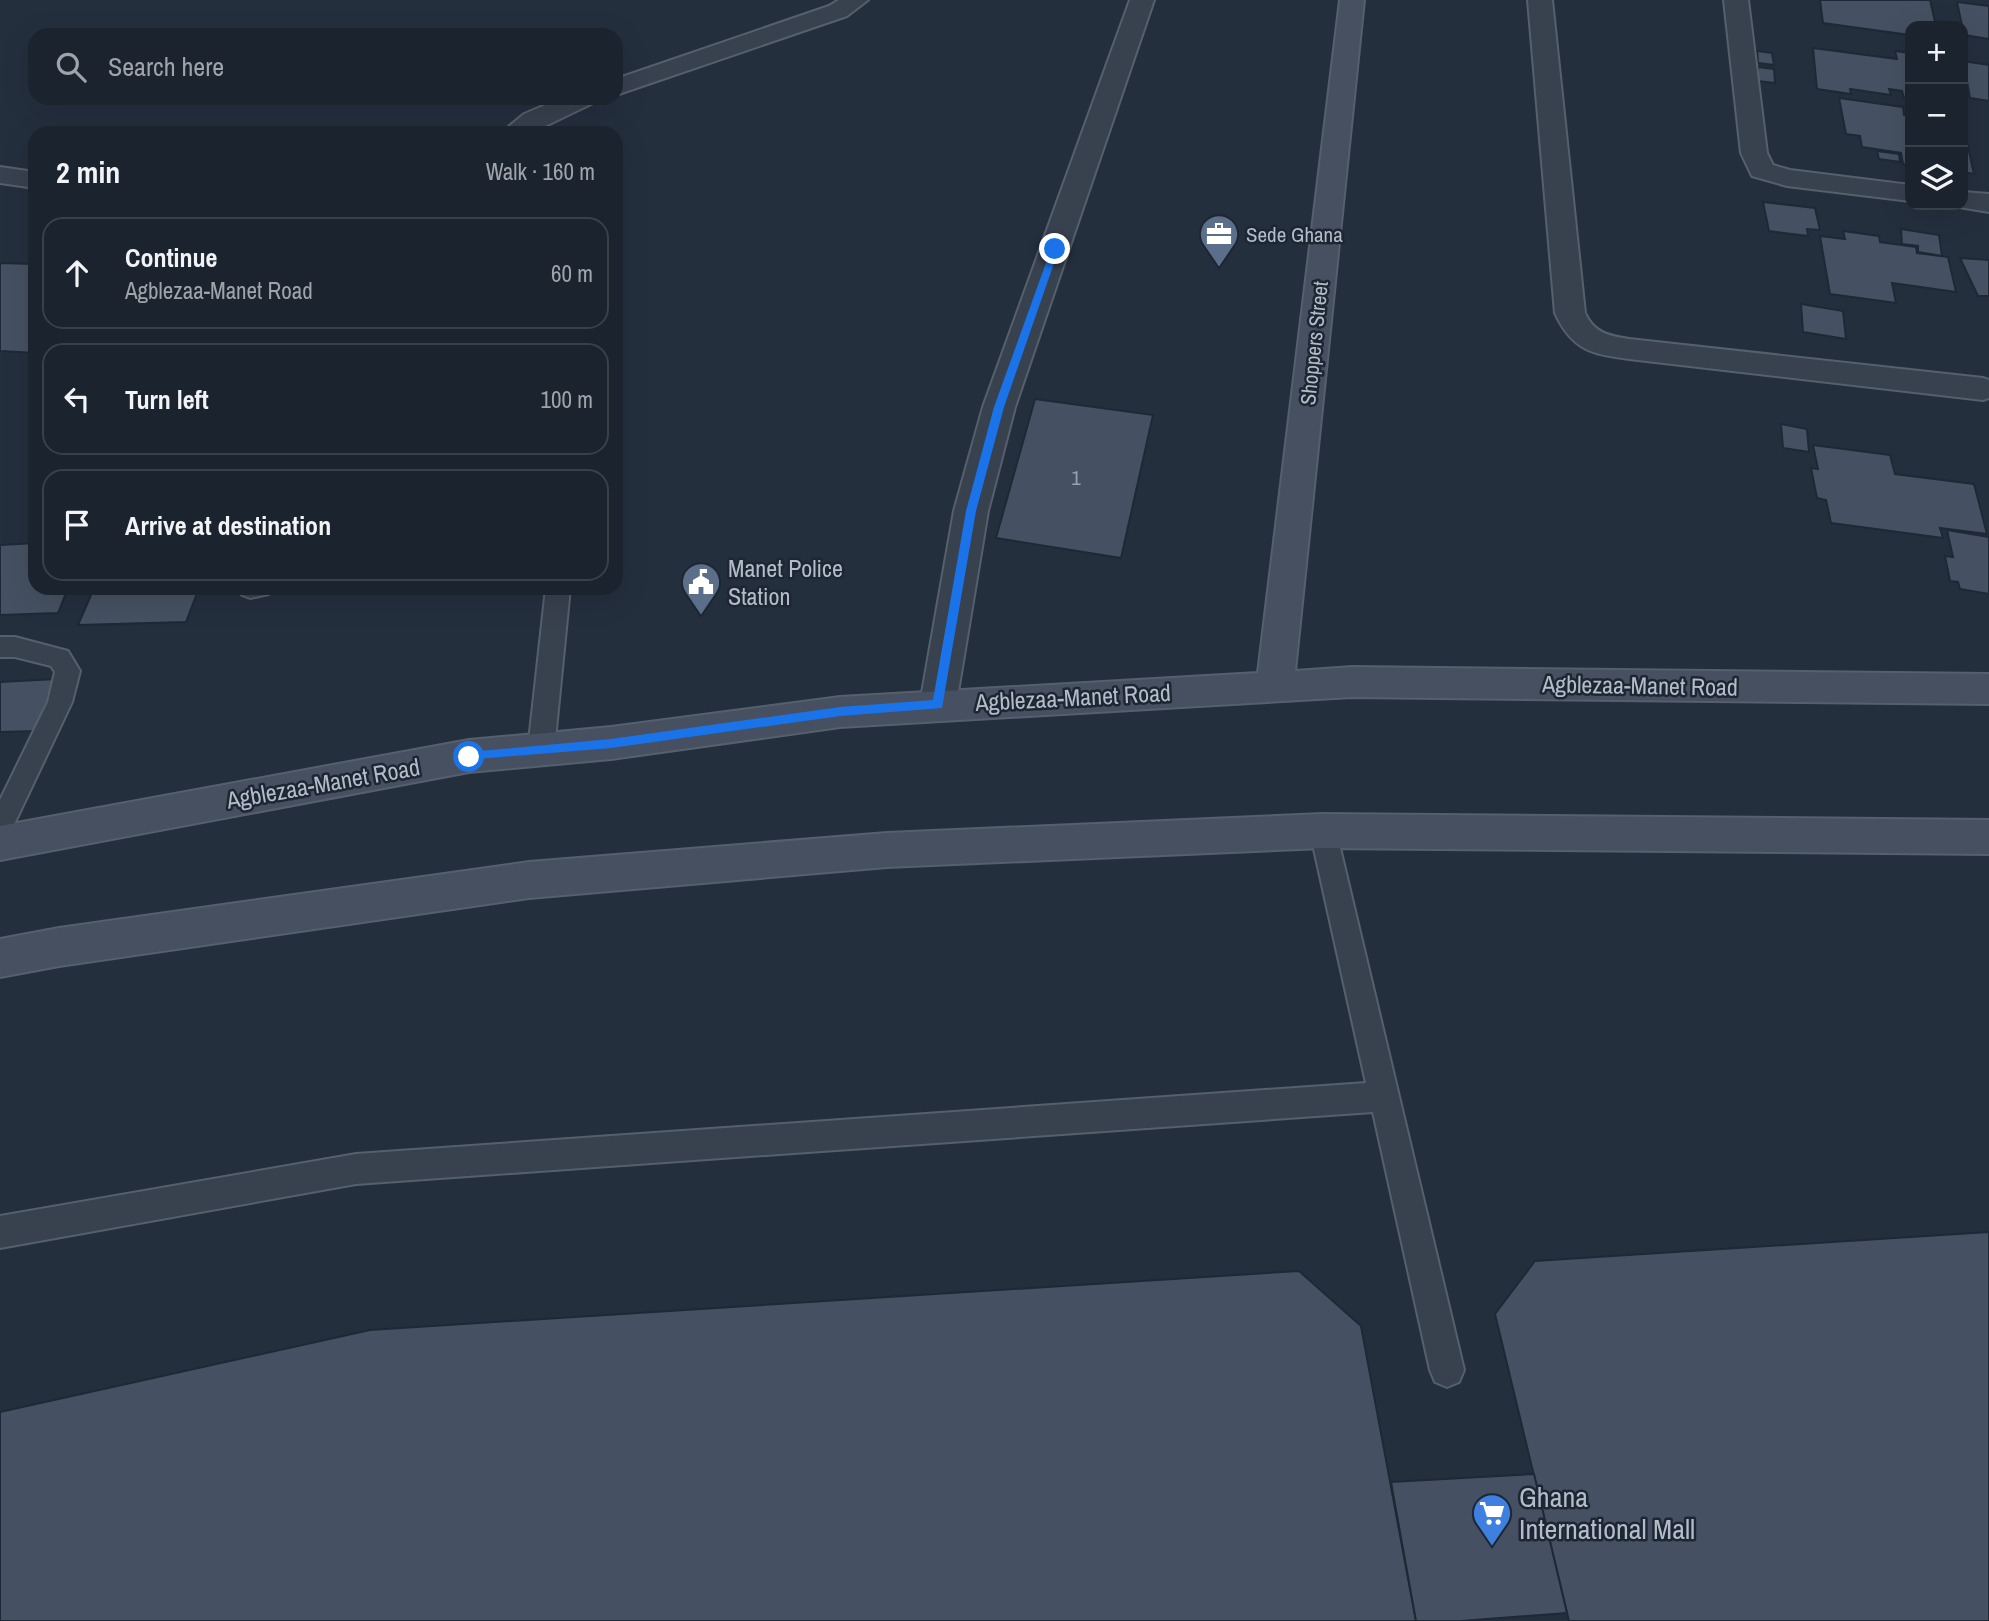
<!DOCTYPE html>
<meta charset="utf-8">
<style>
:root{--surface:#1b232e;--page:#282f3a;--text:#f1f3f6;--muted:#a0a4aa;--line:#39404a}
body{margin:0;font-family:"Archivo Narrow",sans-serif;background:var(--page);color:var(--text)}
.controls{position:absolute;right:21px;top:21px;display:grid;overflow:hidden;border-radius:14px;box-shadow:0 7px 28px #0002}
.controls button{width:63px;height:63px;display:grid;place-items:center;padding:0;border:0;border-bottom:2px solid var(--line);background:var(--surface);color:var(--text);font:35px sans-serif}
.stop{position:absolute;width:21px;height:21px;margin:-16px;border:5px solid #1a73e8;border-radius:50%;background:#fff}
.stop.end{background:#1a73e8;border-color:#fff;box-shadow:0 2px 7px #0008}
.list{margin:0;padding:0;list-style:none}
h2{display:flex;justify-content:space-between;align-items:center;height:91px;margin:0;padding:0 28px;font-size:30px}
h2 small{font-size:23px;font-weight:400;color:var(--muted)}
.list li{display:grid;grid-template-columns:46px 1fr auto;gap:21px;align-items:center;box-sizing:border-box;height:112px;margin:0 14px 14px;padding:0 14px;border:2px solid var(--line);border-radius:21px}
.list b{display:block;font-size:26px;white-space:nowrap}
.list p{margin:0;font-size:23px;white-space:nowrap;color:var(--muted)}
.list em{font-size:23px;font-style:normal;color:var(--muted)}
.icon{flex:none;width:38px;height:38px;fill:none;stroke:currentColor;stroke-width:2;stroke-linecap:round;stroke-linejoin:round}
.map{position:relative;flex:none;width:1989px;height:1621px;overflow:hidden}
.search{position:absolute;background:var(--surface);box-shadow:0 7px 28px #0002;left:28px;top:28px;width:595px;height:77px;display:flex;align-items:center;gap:18px;box-sizing:border-box;padding:0 24px;border-radius:21px;color:var(--muted);font-size:26px}
.panel{position:absolute;background:var(--surface);box-shadow:0 7px 28px #0002;left:28px;top:126px;width:595px;height:469px;border-radius:21px}
.map>svg:first-child{display:block}
.building{fill:#455162;stroke:#1f2835;stroke-width:2}
.lines{fill:none;stroke-linecap:round;stroke-linejoin:round}
.lane-casing{stroke:#565f6c;stroke-width:4}
.street-casing{stroke:#565f6c;stroke-width:4}
.secondary-casing{stroke:#565f6c;stroke-width:4}
.lane{fill:#38414e;fill-rule:evenodd}
.street{fill:#38414e;fill-rule:evenodd}
.secondary{fill:#465061;fill-rule:evenodd}
.route{fill:#1a73e8}
.labels{text-anchor:middle;dominant-baseline:central;stroke-width:5;stroke-linejoin:round;paint-order:stroke}
.far-poi-label{font-size:21px;fill:#b4bcc9;stroke:#1d2633;text-anchor:start}
.far-street-label{font-size:21px;fill:#b4bcc9;stroke:#1d2633}
.number-label{font-size:21px;fill:#98a1af}
.poi-label{font-size:24px;fill:#b4bcc9;stroke:#1d2633;text-anchor:start}
.street-label{font-size:24px;fill:#b4bcc9;stroke:#1d2633}
.near-poi-label{font-size:28px;fill:#b4bcc9;stroke:#1d2633;text-anchor:start}
</style>
<div class="map">
<svg width="1989" height="1621" viewBox="0 0 1989 1621">
<rect width="100%" height="100%" fill="#242f3e"/>
<g class="building">
<polygon points="1820,0 1930,0 1936,26 1910,26 1910,35 1823,23"/>
<polygon points="1957,2 1989,6 1989,39 1964,35"/>
<polygon points="1813,48 1897,59 1895,51 1910,53 1910,99 1904,98 1902,91 1889,89 1891,95 1850,89 1851,94 1817,89"/>
<polygon points="1757,51 1772,53 1774,65 1758,63"/>
<polygon points="1963,61 1989,65 1989,101 1970,98"/>
<polygon points="1758,67 1774,69 1775,83 1758,81"/>
<polygon points="1839,98 1903,107 1904,115 1910,115 1910,165 1903,164 1901,153 1862,147 1860,136 1846,134"/>
<polygon points="1963,124 1974,174 1963,172"/>
<polygon points="1877,151 1899,154 1900,162 1879,159"/>
<polygon points="1763,202 1815,208 1820,230 1807,229 1808,236 1769,231"/>
<polygon points="1901,229 1939,235 1942,256 1918,252 1918,246 1902,244"/>
<polygon points="1843,231 1879,236 1880,242 1916,247 1917,253 1948,257 1956,292 1892,283 1896,303 1830,294 1820,236 1845,239"/>
<polygon points="1960,258 1989,260 1989,296 1978,296"/>
<polygon points="0,263 35,264 35,353 0,351"/>
<polygon points="1801,304 1843,311 1846,339 1803,332"/>
<polygon points="1035,399 1153,415 1121,558 996,538"/>
<polygon points="1781,424 1807,429 1809,452 1783,448"/>
<polygon points="1813,445 1890,455 1895,474 1974,484 1987,534 1940,528 1943,538 1831,523 1826,500 1817,498 1811,468 1818,469"/>
<polygon points="1947,530 1989,537 1989,594 1960,589 1958,582 1950,581 1945,556 1953,557"/>
<polygon points="35,543 35,588 68,588 58,613 0,615 0,545"/>
<polygon points="94,588 199,588 186,622 78,625"/>
<polygon points="57,679 37,731 0,732 0,682"/>
<polygon points="1989,1232 1989,1621 1569,1621 1495,1314 1535,1261"/>
<polygon points="1299,1271 1361,1326 1416,1621 0,1621 0,1412 370,1330"/>
<polygon points="1534,1474 1567,1613 1461,1621 1416,1621 1391,1482"/>
</g>
<g class="lines">
<g class="lane-casing">
<g id="lane">
<polygon points="273,588 269,594 250,598 242,595 238,589"/>
<polygon points="546,588 570,588 554,750 550,758 541,761 532,758 528,750"/>
<polygon points="0,637 15,637 68,651 80,671 72,702 9,835 0,839 0,800 48,702 55,672 51,666 15,657 0,657"/>
<polygon points="1323,819 1332,823 1336,831 1464,1370 1459,1382 1447,1387 1435,1382 1430,1370 1373,1112 356,1184 0,1248 0,1216 356,1154 1366,1083 1310,831 1314,823"/>
</g>
</g>
<g class="street-casing">
<g id="street">
<polygon points="839,0 868,0 847,16 616,95 616,79 829,6"/>
<polygon points="1130,0 1154,0 1015,407 988,511 956,704 951,715 938,719 925,715 920,704 954,511 983,407"/>
<path d="M 1528,0 L 1552,0 L 1585,313 C 1594,333 1609,336 1629,339 L 1983,378 L 1989,380 L 1989,398 L 1983,400 L 1629,359 C 1591,354 1572,350 1555,313 Z"/>
<polygon points="1724,0 1748,0 1767,153 1773,165 1790,170 1910,185 1910,201 1787,186 1752,176 1741,153"/>
<polygon points="562,98 597,98 593,103 531,133 501,133 524,114"/>
<polygon points="0,167 35,172 35,188 0,183"/>
<polygon points="1963,192 1989,194 1989,212 1953,206 1963,205"/>
</g>
</g>
<g class="secondary-casing">
<g id="secondary">
<polygon points="1340,0 1364,0 1295,671 1352,667 1989,674 1989,704 1352,697 840,727 611,759 469,772 0,860 0,826 469,740 611,727 840,697 1258,673"/>
<polygon points="1323,814 1989,820 1989,854 1323,848 887,867 529,898 59,966 0,977 0,939 59,928 529,862 887,833"/>
</g>
</g>
<use href="#lane" class="lane"/>
<use href="#street" class="street"/>
<use href="#secondary" class="secondary"/>
</g>
<polygon class="route" points="1055,247 1059,249 1004,407 976,511 942,708 840,716 611,748 465,760 465,753 469,752 611,739 840,707 933,700 966,511 994,407 1051,249"/>
<defs>
<g id="office-pin" transform="scale(2.0125)"><path d="M0 17L-7.5 6A9.5 9.5 0 1 1 7.5 6Z" fill="#5c6f8a" stroke="#1d2633"/><path d="M-6-3h4V-5.5h4V-3h4V5H-6ZM-1-4.5V-3h2v-1.5ZM-6 0V1H6V0Z" fill="#fff"/></g>
<g id="civic-pin" transform="scale(2.0125)"><path d="M0 17L-7.5 6A9.5 9.5 0 1 1 7.5 6Z" fill="#5c6f8a" stroke="#1d2633"/><path d="M-.6-6.5H3V-4.5H.6V-3L4-1V1h2V6H-6V1h2V-1L-.6-3ZM-1.2 2.5V6h2.4V2.5Z" fill="#fff"/></g>
<g id="supermarket-pin" transform="scale(2.0125)"><path d="M0 17L-7.5 6A9.5 9.5 0 1 1 7.5 6Z" fill="#3f7fe0" stroke="#1d2633"/><path d="M-6-5.5h2.5l.6 2H6L4.5 2H-2.5L-4.4-4H-6ZM-1.5 3.2a1.3 1.3 0 1 0 .1 0ZM3 3.2a1.3 1.3 0 1 0 .1 0Z" fill="#fff"/></g>
</defs>
<g fill-rule="evenodd">
<use href="#office-pin" x="1219" y="234"/>
<use href="#civic-pin" x="701" y="582"/>
<use href="#supermarket-pin" x="1492" y="1513"/>
</g>
<g class="labels">
<g class="far-poi-label">
<text x="1246" y="234">Sede Ghana</text>
</g>
<g class="far-street-label">
<text transform="translate(1314 343) rotate(-84)">Shoppers Street</text>
</g>
<g class="number-label">
<text x="1076" y="477">1</text>
</g>
<g class="poi-label">
<text x="728" y="568">Manet Police<tspan x="728" dy="28">Station</tspan></text>
</g>
<g class="street-label">
<text transform="translate(1640 685) rotate(1)">Agblezaa-Manet Road</text>
<text transform="translate(1073 697) rotate(-3)">Agblezaa-Manet Road</text>
<text transform="translate(323 783) rotate(-10)">Agblezaa-Manet Road</text>
</g>
<g class="near-poi-label">
<text x="1519" y="1497">Ghana<tspan x="1519" dy="32">International Mall</tspan></text>
</g>
</g>
</svg>
<div class="controls">
<button>+</button>
<button>−</button>
<button><svg class="icon" aria-label="layers" viewBox="0 0 24 24"><path d="M12 4l9 5-9 5-9-5zM3 14l9 5 9-5"/></svg></button>
</div>
<div class="stop" style="left:469px;top:757px"></div>
<div class="stop end" style="left:1055px;top:249px"></div>
<div class="search"><svg class="icon" aria-label="search" viewBox="0 0 24 24"><circle cx="10" cy="10" r="6"/><path d="M15 15l6 6"/></svg>Search here</div>
<section class="panel">
<h2>2 min<small>Walk · 160 m</small></h2>
<ul class="list">
<li><svg class="icon" aria-label="ahead" viewBox="0 0 24 24"><path d="M12 20V5M6 11l6-6 6 6"/></svg><div><b>Continue</b><p>Agblezaa-Manet Road</p></div><em>60 m</em></li>
<li><svg class="icon" aria-label="left" viewBox="0 0 24 24"><path d="M17 20v-9H6M10 6l-5 5 5 5"/></svg><div><b>Turn left</b></div><em>100 m</em></li>
<li><svg class="icon" aria-label="arrive" viewBox="0 0 24 24"><path d="M6 21V4h12l-3 4 3 4H6"/></svg><div><b>Arrive at destination</b></div></li>
</ul>
</section>
</div>
